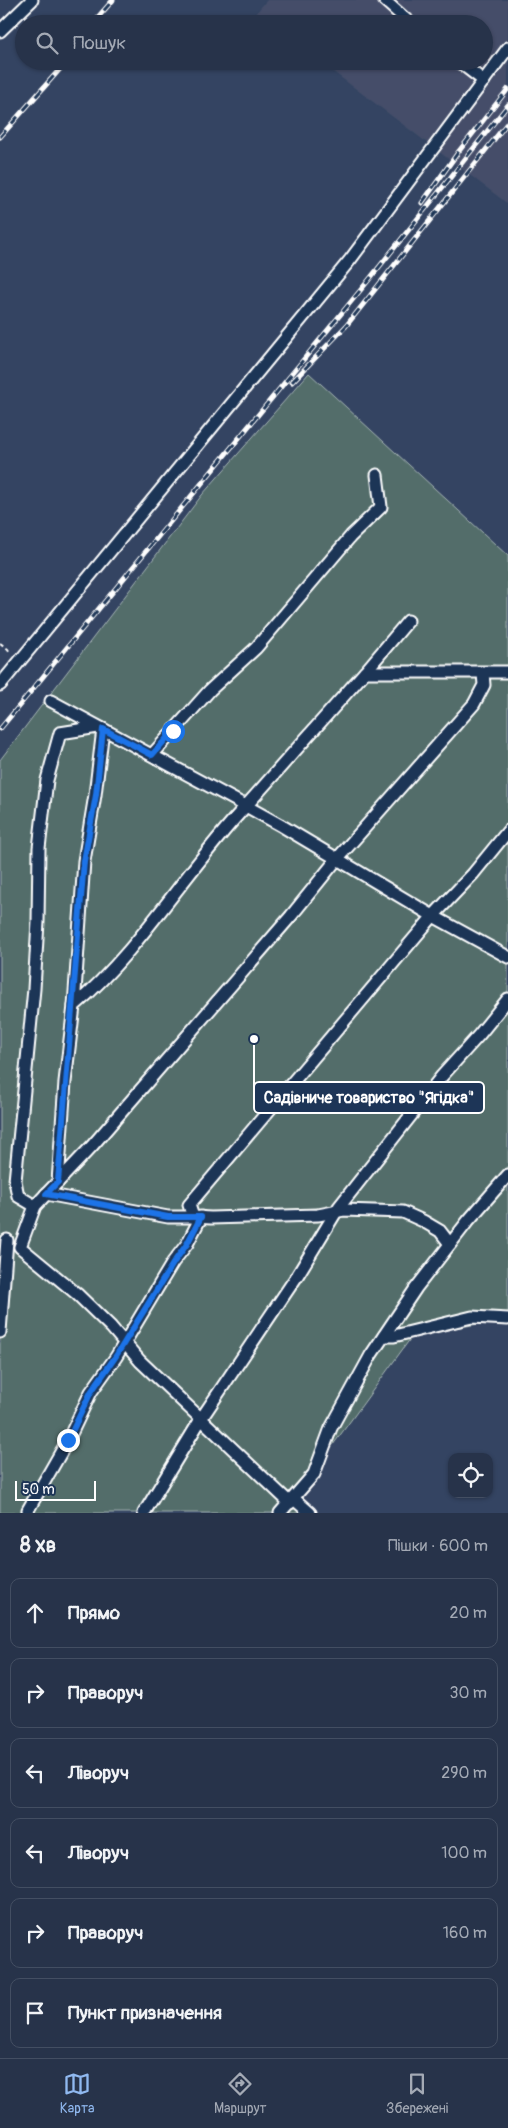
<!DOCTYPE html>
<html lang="uk">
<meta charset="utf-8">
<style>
:root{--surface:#27334a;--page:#2f3b51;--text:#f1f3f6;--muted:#a4aab5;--line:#434e62;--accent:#90b9f0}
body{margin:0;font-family:Pangolin,sans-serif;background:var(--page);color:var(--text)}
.controls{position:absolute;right:15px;bottom:15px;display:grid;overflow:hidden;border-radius:10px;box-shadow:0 1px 4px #0004}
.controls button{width:45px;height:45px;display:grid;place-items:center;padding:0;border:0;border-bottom:1px solid var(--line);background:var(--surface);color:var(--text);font:25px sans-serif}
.scale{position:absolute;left:15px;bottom:12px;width:81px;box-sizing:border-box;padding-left:5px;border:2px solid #fff;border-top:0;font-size:14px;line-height:18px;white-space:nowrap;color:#fff;-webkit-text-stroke:4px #1d3557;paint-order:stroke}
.stop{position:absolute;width:15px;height:15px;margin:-11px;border:4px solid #1a73e8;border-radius:50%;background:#fff}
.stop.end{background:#1a73e8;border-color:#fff;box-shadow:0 1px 5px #0008}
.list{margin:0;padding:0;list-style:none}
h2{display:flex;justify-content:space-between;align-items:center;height:65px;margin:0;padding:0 20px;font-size:21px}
h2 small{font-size:16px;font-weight:400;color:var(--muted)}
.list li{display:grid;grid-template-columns:32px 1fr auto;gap:15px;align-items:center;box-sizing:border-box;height:70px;margin:0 10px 10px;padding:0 10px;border:1px solid var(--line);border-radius:10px}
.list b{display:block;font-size:19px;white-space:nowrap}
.list em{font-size:16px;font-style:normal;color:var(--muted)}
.icon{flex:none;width:28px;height:28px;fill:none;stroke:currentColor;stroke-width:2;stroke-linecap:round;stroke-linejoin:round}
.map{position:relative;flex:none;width:508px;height:1513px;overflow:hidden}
.search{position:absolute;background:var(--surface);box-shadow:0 1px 4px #0004;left:15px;right:15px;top:15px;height:55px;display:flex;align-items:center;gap:12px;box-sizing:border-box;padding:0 18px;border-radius:28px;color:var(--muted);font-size:19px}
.sheet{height:545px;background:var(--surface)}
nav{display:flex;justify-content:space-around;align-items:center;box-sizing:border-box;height:70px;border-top:1px solid var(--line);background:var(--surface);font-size:14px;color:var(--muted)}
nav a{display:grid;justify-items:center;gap:2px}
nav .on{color:var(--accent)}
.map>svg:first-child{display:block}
.built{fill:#444e69}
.green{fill:#526d6b;stroke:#a8b6b5}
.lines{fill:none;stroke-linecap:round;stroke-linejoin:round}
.minor-casing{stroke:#fff;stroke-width:15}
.path{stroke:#fff;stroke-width:2;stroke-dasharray:4 4;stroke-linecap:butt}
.minor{stroke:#1d3557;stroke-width:11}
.rail-casing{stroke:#fff;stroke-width:5}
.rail{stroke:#1d3557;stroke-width:3;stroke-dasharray:9;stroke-linecap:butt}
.route{stroke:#1a73e8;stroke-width:6}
.leader{fill:none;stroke:#fff;stroke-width:2}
.callout-dot{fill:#fff;stroke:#1d3557;stroke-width:2}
.callout{fill:#1d3557;stroke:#fff;stroke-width:2}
.callout-label{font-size:16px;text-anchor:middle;font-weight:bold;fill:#fff}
</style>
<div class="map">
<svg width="508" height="1513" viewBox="0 0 508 1513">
<rect width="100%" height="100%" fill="#344462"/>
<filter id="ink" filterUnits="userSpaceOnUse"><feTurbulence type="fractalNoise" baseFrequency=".02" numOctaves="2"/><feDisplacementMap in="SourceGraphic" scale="10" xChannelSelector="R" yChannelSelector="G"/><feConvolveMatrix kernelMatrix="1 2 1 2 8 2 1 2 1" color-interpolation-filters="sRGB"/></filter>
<g filter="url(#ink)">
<polygon class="built" points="267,0 508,0 508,204 319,61 484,61 484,24 270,24 256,13"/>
<polygon class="green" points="309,373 508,556 508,1319 413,1335 298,1493 310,1513 0,1513 0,760 202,495"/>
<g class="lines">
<g class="minor-casing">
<g id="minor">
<polyline points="384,0 411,24"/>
<polyline points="0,31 32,0"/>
<polyline points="458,61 484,81"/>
<polyline points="365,672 408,621"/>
<polyline points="0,685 350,260 508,48"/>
<polyline points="51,701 246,806 365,672 508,672"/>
<polyline points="152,755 210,690 256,648 351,536 381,507 377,475"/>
<polyline points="74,1006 84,861 95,795 103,729"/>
<path d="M 58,1182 L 65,1082 L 74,1006 C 141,949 186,870 246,806 L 282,826 L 433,916 L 508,957"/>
<polyline points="46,1194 168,1217 193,1217"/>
<polyline points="35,1206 18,1196 15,1181 34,989 38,922 39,848 47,780 60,733 98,727"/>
<polyline points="450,1244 440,1231 423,1221 403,1212 344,1210 318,1215 211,1218 193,1217 189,1205 433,916 473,874 508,831"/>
<polyline points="0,1332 7,1240"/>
<polyline points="384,1336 394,1336 472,1317 508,1319"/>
<polyline points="294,1499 310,1513"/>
<polyline points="290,1503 140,1361 111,1327 77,1294 20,1247 35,1206 92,1146 291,916 337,859 474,704 484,685 483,673"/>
<polyline points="28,1510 68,1440 91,1392 116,1357 173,1262 187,1244 201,1217"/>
<polyline points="144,1513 201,1419 297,1276 339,1207 442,1076 479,1035 508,999"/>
<polyline points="280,1513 314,1474 331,1428 371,1355 416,1288 468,1221 508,1175"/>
</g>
</g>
<polyline class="path" points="0,643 8,649 11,654"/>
<use href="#minor" class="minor"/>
<g class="rail-casing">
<g id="rail">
<polyline points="92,24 113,0"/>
<polyline points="0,137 67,61"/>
<polyline points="422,203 459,151 508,89"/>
<polyline points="292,382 346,326 508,122"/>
<polyline points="0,729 368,281 508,105"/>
</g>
</g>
<use href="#rail" class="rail"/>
</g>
</g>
<g class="lines" filter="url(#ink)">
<polyline class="route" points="68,1440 91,1392 116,1356 174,1262 187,1244 201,1217 168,1217 46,1194 58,1182 84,861 96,795 103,729 152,755 173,731"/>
</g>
<path class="leader" d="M254 1039L254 1097"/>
<circle class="callout-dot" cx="254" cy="1039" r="5"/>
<rect class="callout" x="254" y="1082" width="230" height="31" rx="5"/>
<g class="callout-label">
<text x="369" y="1103">Садівниче товариство "Ягідка"</text>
</g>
</svg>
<div class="controls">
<button><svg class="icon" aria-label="locate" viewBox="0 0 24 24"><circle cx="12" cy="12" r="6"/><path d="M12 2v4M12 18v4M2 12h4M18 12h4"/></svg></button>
</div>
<div class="scale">50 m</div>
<div class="stop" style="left:173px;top:731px"></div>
<div class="stop end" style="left:68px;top:1440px"></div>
<div class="search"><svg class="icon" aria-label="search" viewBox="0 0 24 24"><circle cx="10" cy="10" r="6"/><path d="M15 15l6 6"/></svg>Пошук</div>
</div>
<section class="sheet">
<h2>8 хв<small>Пішки · 600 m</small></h2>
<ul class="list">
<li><svg class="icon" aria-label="ahead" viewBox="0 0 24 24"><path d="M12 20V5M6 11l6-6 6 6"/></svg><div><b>Прямо</b></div><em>20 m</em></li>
<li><svg class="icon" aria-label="right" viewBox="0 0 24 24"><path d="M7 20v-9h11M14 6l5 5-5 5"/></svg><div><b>Праворуч</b></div><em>30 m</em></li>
<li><svg class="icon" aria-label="left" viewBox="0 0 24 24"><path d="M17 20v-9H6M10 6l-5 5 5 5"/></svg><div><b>Ліворуч</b></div><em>290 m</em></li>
<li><svg class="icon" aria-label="left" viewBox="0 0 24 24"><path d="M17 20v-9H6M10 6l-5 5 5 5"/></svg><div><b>Ліворуч</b></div><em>100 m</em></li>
<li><svg class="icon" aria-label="right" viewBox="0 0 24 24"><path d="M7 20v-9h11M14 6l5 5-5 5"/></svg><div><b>Праворуч</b></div><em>160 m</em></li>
<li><svg class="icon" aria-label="arrive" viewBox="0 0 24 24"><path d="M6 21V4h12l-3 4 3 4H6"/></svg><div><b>Пункт призначення</b></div></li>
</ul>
</section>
<nav>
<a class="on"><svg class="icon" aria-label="map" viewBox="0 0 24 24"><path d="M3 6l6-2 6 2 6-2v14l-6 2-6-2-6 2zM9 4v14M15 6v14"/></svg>Карта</a>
<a><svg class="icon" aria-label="directions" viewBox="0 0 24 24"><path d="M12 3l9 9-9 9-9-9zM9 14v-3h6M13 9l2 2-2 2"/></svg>Маршрут</a>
<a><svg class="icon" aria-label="saved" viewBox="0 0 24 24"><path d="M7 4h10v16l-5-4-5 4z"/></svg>Збережені</a>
</nav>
